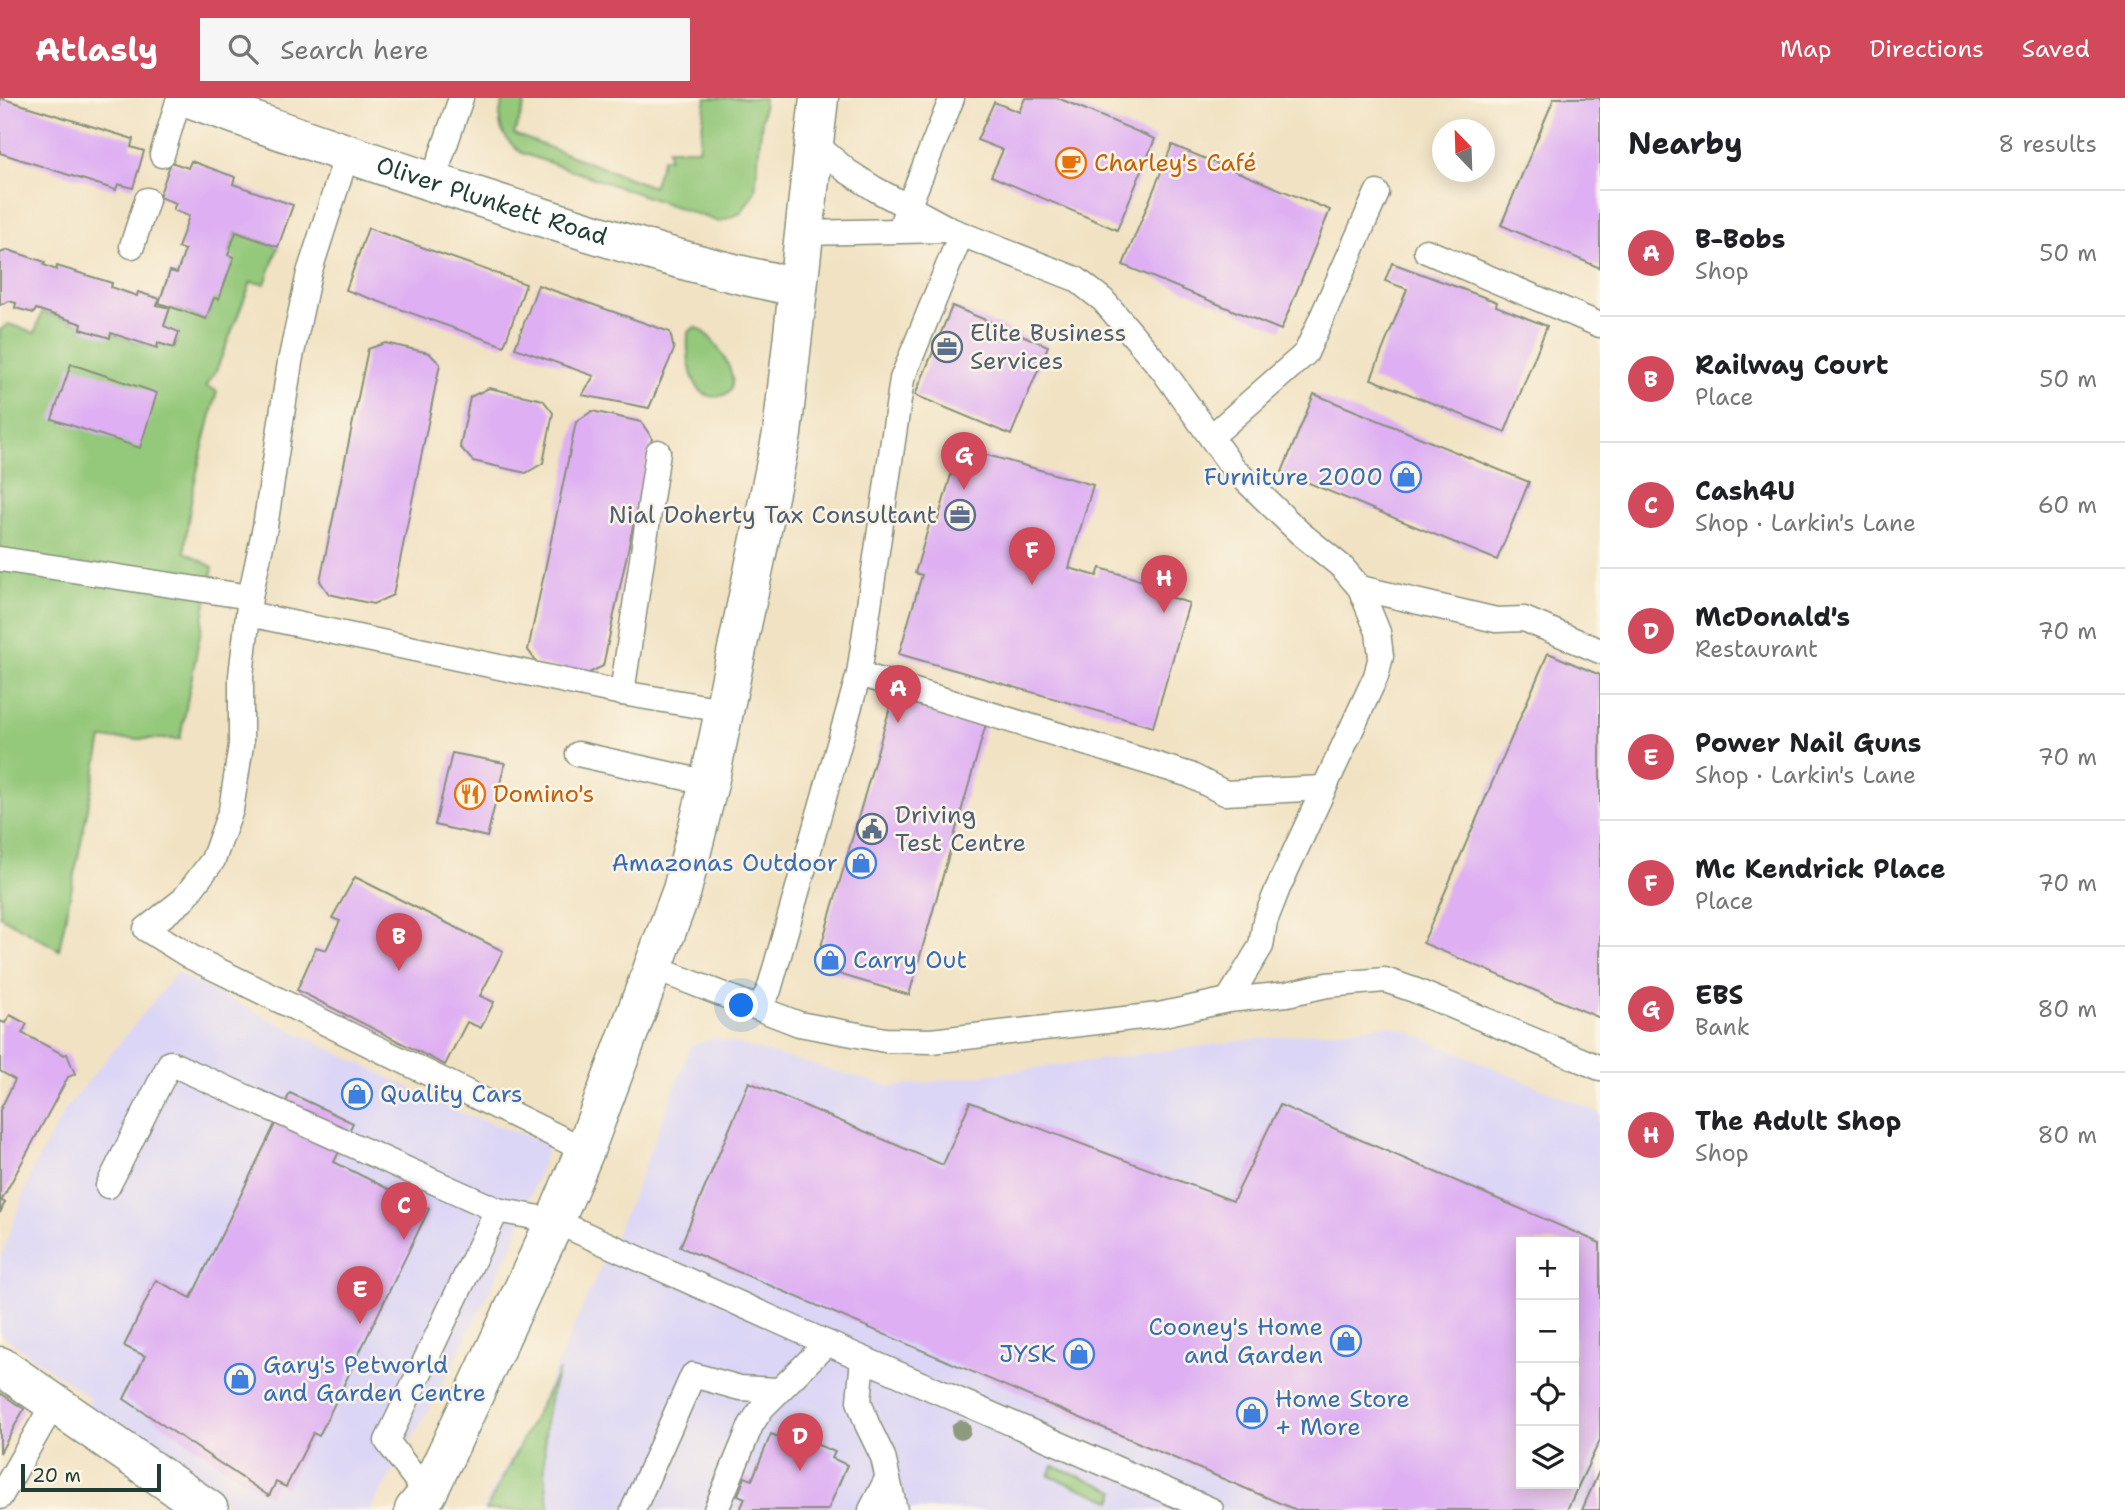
<!DOCTYPE html>
<meta charset="utf-8">
<style>
:root{--surface:#fff;--page:#f6f6f6;--text:#202124;--muted:#757577;--line:#e0e0e0;--accent:#d1495b}
body{margin:0;font-family:"Shantell Sans",sans-serif;background:var(--page);color:var(--text)}
.controls{position:absolute;right:21px;bottom:21px;display:grid;overflow:hidden;border-radius:0px;box-shadow:0 4px 18px #0003}
.controls button{width:63px;height:63px;display:grid;place-items:center;padding:0;border:0;border-bottom:2px solid var(--line);background:var(--surface);color:var(--text);font:35px sans-serif}
.compass{position:absolute;left:1432px;top:21px;width:63px;height:63px;border-radius:50%;background:var(--surface);box-shadow:0 4px 18px #0003;rotate:337deg}
.scale{position:absolute;left:21px;bottom:18px;width:140px;box-sizing:border-box;padding-left:7px;border:4px solid #1f3d34;border-top:0;font-size:19px;line-height:24px;white-space:nowrap;color:#1f3d34;-webkit-text-stroke:5px #fcf5e5;paint-order:stroke}
.you{position:absolute;left:742px;top:908px;width:24px;height:24px;margin:-18px;border:5px solid #fff;border-radius:50%;background:#1a73e8;box-shadow:0 0 0 10px #1a73e833}
.badge{display:grid;place-items:center;width:46px;height:46px;border-radius:50%;background:var(--accent);color:#fff;font-size:23px;font-weight:700}
.pin{position:absolute;translate:-50% -58px;filter:drop-shadow(0 2px 4px #0008)}
.pin::after{content:'';position:absolute;top:37px;width:24px;height:21px;background:inherit;clip-path:polygon(0 0,100% 0,50% 100%)}
.list{margin:0;padding:0;list-style:none}
h2{display:flex;justify-content:space-between;align-items:center;height:91px;margin:0;padding:0 28px;font-size:30px}
h2 small{font-size:23px;font-weight:400;color:var(--muted)}
.list li{display:grid;grid-template-columns:46px 1fr auto;gap:21px;align-items:center;box-sizing:border-box;height:126px;padding:0 28px;border-top:2px solid var(--line)}
.list b{display:block;font-size:26px;white-space:nowrap}
.list p{margin:0;font-size:23px;white-space:nowrap;color:var(--muted)}
.list em{font-size:23px;font-style:normal;color:var(--muted)}
.icon{flex:none;width:38px;height:38px;fill:none;stroke:currentColor;stroke-width:2;stroke-linecap:round;stroke-linejoin:round}
.map{position:relative;flex:none;width:1600px;height:1412px;overflow:hidden}
header{display:flex;align-items:center;gap:42px;box-sizing:border-box;height:98px;padding:0 35px;background:var(--accent);color:#fff}
header strong{font-size:33px}
nav{display:flex;gap:38px;margin-inline-start:auto;font-size:24px}
.search{width:490px;height:63px;background:var(--page);display:flex;align-items:center;gap:18px;box-sizing:border-box;padding:0 24px;border-radius:0px;color:var(--muted);font-size:26px}
main{display:flex}
aside{flex:1;background:var(--surface)}
.map>svg:first-child{display:block}
.built{fill:#dcd6f6;fill-rule:evenodd}
.green{fill:#94c87a;stroke:#5a8257;stroke-width:2}
.building{fill:#deaff3;fill-rule:evenodd}
.lines{fill:none;stroke-linecap:round;stroke-linejoin:round}
.service-casing{stroke:#88907c;stroke-width:27}
.minor-casing{stroke:#88907c;stroke-width:41}
.tertiary-casing{stroke:#88907c;stroke-width:41}
.secondary-casing{stroke:#88907c;stroke-width:41}
.service{stroke:#fff;stroke-width:24}
.minor{stroke:#fff;stroke-width:38}
.tertiary{stroke:#fff;stroke-width:38}
.secondary{stroke:#fff;stroke-width:38}
.tree{fill:#8d9a7e}
.labels{text-anchor:middle;dominant-baseline:central;stroke-width:5;stroke-linejoin:round;paint-order:stroke}
.food-label{font-size:24px;fill:#c56008;stroke:#fcf5e5;text-anchor:start}
.street-label{font-size:24px;fill:#1f3d34;stroke:#fcf5e5}
.service-label{font-size:24px;fill:#4e5e75;stroke:#fcf5e5;text-anchor:start}
.shop-label{font-size:24px;fill:#366cbe;stroke:#fcf5e5;text-anchor:end}
</style>
<header>
<strong>Atlasly</strong>
<div class="search"><svg class="icon" aria-label="search" viewBox="0 0 24 24"><circle cx="10" cy="10" r="6"/><path d="M15 15l6 6"/></svg>Search here</div>
<nav><a>Map</a><a>Directions</a><a>Saved</a></nav>
</header>
<main>
<div class="map">
<svg width="1600" height="1412" viewBox="0 0 1600 1412">
<rect width="100%" height="100%" fill="#fcf5e5"/>
<filter id="ink" filterUnits="userSpaceOnUse"><feTurbulence type="fractalNoise" baseFrequency=".0143" numOctaves="2"/><feDisplacementMap in="SourceGraphic" scale="14" xChannelSelector="R" yChannelSelector="G"/><feConvolveMatrix kernelMatrix="1 2 1 2 8 2 1 2 1" color-interpolation-filters="sRGB"/></filter>
<filter id="wash" filterUnits="userSpaceOnUse"><feTurbulence type="fractalNoise" baseFrequency=".00686" numOctaves="4" result="noise"/><feDisplacementMap in="SourceGraphic" scale="28" xChannelSelector="R" yChannelSelector="G"/><feGaussianBlur stdDeviation="1.57" result="paint"/><feColorMatrix in="noise" values="0 0 0 0 0 0 0 0 0 0 0 0 0 0 0 0 0 1.4 0 .05"/><feComposite in="paint" operator="in"/></filter>
<g filter="url(#wash)">
<rect width="100%" height="100%" fill="#f1e2c3"/>
<g class="built">
<polygon points="176,875 459,1014 549,1046 514,1144 434,1303 370,1412 240,1412 101,1316 87,1309 90,1300 0,1236 0,1161 33,1071 65,1012"/>
<path d="M 1389,927 L 1407,933 L 1600,1015 L 1600,1412 L 482,1412 L 534,1318 L 634,1095 L 691,948 L 715,940 L 893,989 L 1264,940 ZM 1521,1144 L 1574,1144 L 1574,1386 L 1521,1386 Z"/>
</g>
<g class="green">
<path d="M 504,0 L 527,0 L 514,36 L 653,89 L 663,60 L 669,60 L 668,51 L 699,51 L 706,0 L 764,0 L 755,93 L 741,115 L 719,124 L 522,55 C 500,39 495,25 504,0 Z"/>
<path d="M 236,134 L 278,149 L 265,186 L 251,184 L 216,273 L 206,288 L 217,293 C 204,346 188,399 185,454 L 213,469 L 180,641 L 102,641 L 59,852 L 0,818 L 0,232 L 9,226 L 35,235 L 42,214 L 82,226 L 81,231 L 111,235 L 156,250 L 158,245 L 174,250 L 179,234 L 164,228 L 170,210 L 206,221 Z"/>
<path d="M 695,229 C 706,233 716,246 722,256 C 727,264 734,277 732,287 C 730,300 709,302 701,293 C 688,280 687,252 688,235 Z"/>
<path d="M 559,1272 C 542,1317 541,1365 550,1412 L 486,1412 Z"/>
<polygon points="1053,1368 1116,1393 1112,1403 1049,1378"/>
</g>
<g id="blocks">
<g class="building">
<polygon points="0,0 133,41 131,49 144,53 133,90 118,86 116,92 0,55"/>
<polygon points="1025,0 1058,0 1155,41 1117,132 991,78 1003,52 977,42 994,4 1019,14"/>
<polygon points="1554,0 1600,0 1600,170 1501,127"/>
<polygon points="1172,47 1330,112 1281,232 1123,167"/>
<polygon points="191,63 235,79 233,86 293,107 278,149 236,134 228,157 234,159 219,201 214,200 206,221 159,205 170,173 177,175 185,152 178,150 189,118 173,112 176,105 159,99 171,64 188,70"/>
<polygon points="368,130 526,186 504,248 346,192"/>
<polygon points="8,152 45,164 44,167 56,172 57,168 112,185 111,189 137,198 138,194 160,201 157,207 170,210 164,228 179,234 174,250 158,245 157,250 111,235 110,240 81,231 82,226 36,211 34,215 15,210 16,205 9,203 0,207 0,155"/>
<polygon points="1392,165 1497,204 1496,208 1547,228 1505,334 1371,281 1407,191 1385,183"/>
<polygon points="538,187 670,234 674,252 649,310 582,297 594,278 515,250"/>
<polygon points="952,208 1048,248 1011,337 915,297"/>
<polygon points="385,245 429,255 440,266 393,497 373,506 329,496 320,483 368,251"/>
<polygon points="71,266 157,295 140,350 52,321"/>
<polygon points="489,290 543,302 553,315 543,365 526,375 473,363 460,349 470,299"/>
<polygon points="1314,296 1529,384 1497,462 1282,374"/>
<polygon points="592,313 641,324 652,340 603,568 587,576 538,566 528,552 576,324"/>
<polygon points="959,349 1093,387 1069,470 1097,478 1100,470 1147,484 1144,491 1189,505 1153,629 899,556 922,477 915,475 930,424 937,425"/>
<polygon points="1548,555 1600,577 1600,920 1423,845"/>
<polygon points="893,599 986,626 909,897 815,869"/>
<polygon points="452,655 505,665 487,739 435,727"/>
<polygon points="355,779 503,853 480,898 494,904 481,930 467,924 445,967 297,892 316,849 326,852 340,823 332,820"/>
<polygon points="10,917 27,926 22,935 64,957 67,956 75,976 68,979 1,1103 5,1104 0,1115 0,1012 15,982 0,973 0,923 5,925"/>
<path d="M 749,984 L 943,1067 L 970,1004 L 1233,1103 L 1280,1007 L 1600,1145 L 1600,1342 L 1567,1412 L 1296,1412 L 680,1149 ZM 1521,1144 L 1574,1144 L 1574,1386 L 1521,1386 Z"/>
<polygon points="290,995 353,1025 334,1064 429,1111 319,1338 313,1335 286,1389 276,1384 269,1398 124,1301 145,1258 124,1248 156,1182 191,1200"/>
<polygon points="0,1295 24,1311 0,1355"/>
<polygon points="771,1336 789,1343 792,1336 835,1354 832,1360 847,1367 828,1412 740,1412 745,1400 738,1397 745,1379 752,1382"/>
<polygon points="1600,1371 1600,1412 1582,1412"/>
</g>
</g>
</g>
<g filter="url(#ink)">
<use href="#blocks" fill-opacity="0" stroke="#88907c" stroke-width="2"/>
<g class="lines">
<g class="service-casing">
<g id="service">
<polyline points="814,45 847,73 875,91 951,132 1076,181 1103,202 1162,271 1233,370 1300,435 1342,469 1360,490 1378,534 1381,558 1376,578 1278,790 1265,823 1261,848 1228,902"/>
<polyline points="347,56 309,175 290,264 265,429 250,499 241,578 241,647 231,712 213,762 183,802 146,831 191,859 585,1052"/>
<polyline points="162,57 179,0"/>
<polyline points="432,85 461,0"/>
<polyline points="903,122 952,0"/>
<polyline points="804,135 947,132"/>
<polyline points="132,148 147,102"/>
<polyline points="1426,153 1600,227"/>
<polyline points="1211,339 1306,255 1377,95"/>
<polyline points="0,461 250,499"/>
<polyline points="1360,490 1496,522 1524,521 1600,553"/>
<polyline points="249,516 622,595 723,612"/>
<polyline points="859,576 1190,677 1225,695 1324,690"/>
<polyline points="622,595 658,354"/>
<polyline points="578,656 709,685"/>
<polyline points="654,870 799,926 885,942 931,943 1159,917 1228,902 1287,896 1327,887 1385,882 1414,892 1600,970"/>
<polyline points="759,909 769,892 859,576 902,281 961,136"/>
<polyline points="108,1088 170,965 497,1112"/>
<polyline points="863,1261 859,1303 867,1326 883,1359 895,1412"/>
<polyline points="427,1396 387,1343 497,1112 555,1123 827,1245 1211,1412"/>
<polyline points="0,1399 54,1305"/>
<polyline points="633,1412 693,1277 740,1290 777,1292"/>
<polyline points="716,1412 751,1327 762,1310 827,1245"/>
<polyline points="871,1412 887,1381"/>
</g>
</g>
<g class="minor-casing">
<polyline id="minor" points="0,1268 209,1412"/>
</g>
<g class="tertiary-casing">
<g id="tertiary">
<path id="s1" d="M 189,0 C 302,41 417,80 532,116 C 620,144 707,172 798,189"/>
</g>
</g>
<g class="secondary-casing">
<polyline id="secondary" points="414,1412 427,1396 450,1348 555,1123 585,1052 682,792 709,685 782,336 819,0"/>
</g>
<use href="#service" class="service"/>
<use href="#minor" class="minor"/>
<use href="#tertiary" class="tertiary"/>
<use href="#secondary" class="secondary"/>
</g>
<circle class="tree" cx="961" cy="1332" r="10"/>
</g>
<defs>
<g id="cafe-ring" transform="scale(1.575)"><circle r="9.5" fill="#fcf5e5" stroke="#e8710a" stroke-width="1.5"/><path d="M-5.5-4.5H6V0H3Q3 3.5 0 3.5H-2.5Q-5.5 3.5-5.5 0ZM3-3.2v2h1.7v-2ZM-6 4.5H4V6H-6Z" fill="#e8710a"/></g>
<g id="office-ring" transform="scale(1.575)"><circle r="9.5" fill="#fcf5e5" stroke="#5c6f8a" stroke-width="1.5"/><path d="M-6-3h4V-5.5h4V-3h4V5H-6ZM-1-4.5V-3h2v-1.5ZM-6 0V1H6V0Z" fill="#5c6f8a"/></g>
<g id="shop-ring" transform="scale(1.575)"><circle r="9.5" fill="#fcf5e5" stroke="#3f7fe0" stroke-width="1.5"/><path d="M-5-2.5h2.3a2.7 3.5 0 0 1 5.4 0H5L5.5 6h-11ZM-1.5-2.5h3a1.5 2.3 0 0 0-3 0Z" fill="#3f7fe0"/></g>
<g id="restaurant-ring" transform="scale(1.575)"><circle r="9.5" fill="#fcf5e5" stroke="#e8710a" stroke-width="1.5"/><path d="M-5-6h1v4h1v-4h1v4h1v-4h1v5L-1.5 .5V6h-2V.5L-5-1ZM5-6V6H3V1.5H1.5Q1.5-4 5-6Z" fill="#e8710a"/></g>
<g id="civic-ring" transform="scale(1.575)"><circle r="9.5" fill="#fcf5e5" stroke="#5c6f8a" stroke-width="1.5"/><path d="M-.6-6.5H3V-4.5H.6V-3L4-1V1h2V6H-6V1h2V-1L-.6-3ZM-1.2 2.5V6h2.4V2.5Z" fill="#5c6f8a"/></g>
</defs>
<g fill-rule="evenodd">
<use href="#cafe-ring" x="1071" y="65"/>
<use href="#office-ring" x="947" y="249"/>
<use href="#shop-ring" x="1406" y="379"/>
<use href="#office-ring" x="960" y="417"/>
<use href="#restaurant-ring" x="470" y="696"/>
<use href="#civic-ring" x="872" y="731"/>
<use href="#shop-ring" x="861" y="765"/>
<use href="#shop-ring" x="830" y="862"/>
<use href="#shop-ring" x="357" y="996"/>
<use href="#shop-ring" x="1346" y="1243"/>
<use href="#shop-ring" x="1079" y="1256"/>
<use href="#shop-ring" x="240" y="1281"/>
<use href="#shop-ring" x="1252" y="1315"/>
</g>
<g class="labels">
<g class="food-label">
<text x="1094" y="65">Charley's Café</text>
<text x="493" y="696">Domino's</text>
</g>
<g class="street-label">
<text stroke="none"><textPath href="#s1" startOffset="320">Oliver Plunkett Road</textPath></text>
</g>
<g class="service-label">
<text x="970" y="235">Elite Business<tspan x="970" dy="28">Services</tspan></text>
<text x="937" y="417" text-anchor="end">Nial Doherty Tax Consultant</text>
<text x="895" y="717">Driving<tspan x="895" dy="28">Test Centre</tspan></text>
</g>
<g class="shop-label">
<text x="1383" y="379">Furniture 2000</text>
<text x="838" y="765">Amazonas Outdoor</text>
<text x="853" y="862" text-anchor="start">Carry Out</text>
<text x="380" y="996" text-anchor="start">Quality Cars</text>
<text x="1323" y="1229">Cooney's Home<tspan x="1323" dy="28">and Garden</tspan></text>
<text x="1056" y="1256">JYSK</text>
<text x="263" y="1267" text-anchor="start">Gary's Petworld<tspan x="263" dy="28">and Garden Centre</tspan></text>
<text x="1275" y="1301" text-anchor="start">Home Store<tspan x="1275" dy="28">+ More</tspan></text>
</g>
</g>
</svg>
<div class="controls">
<button>+</button>
<button>−</button>
<button><svg class="icon" aria-label="locate" viewBox="0 0 24 24"><circle cx="12" cy="12" r="6"/><path d="M12 2v4M12 18v4M2 12h4M18 12h4"/></svg></button>
<button><svg class="icon" aria-label="layers" viewBox="0 0 24 24"><path d="M12 4l9 5-9 5-9-5zM3 14l9 5 9-5"/></svg></button>
</div>
<svg class="compass" viewBox="-18 -18 36 36"><path d="M0-13l5 13h-10z" fill="#e53935"/><path d="M0 13l5-13h-10z" fill="#757577"/></svg>
<div class="scale">20 m</div>
<div class="you"></div>
<div class="pin badge" style="left:898px;top:625px">A</div>
<div class="pin badge" style="left:399px;top:873px">B</div>
<div class="pin badge" style="left:404px;top:1142px">C</div>
<div class="pin badge" style="left:800px;top:1373px">D</div>
<div class="pin badge" style="left:360px;top:1226px">E</div>
<div class="pin badge" style="left:1032px;top:487px">F</div>
<div class="pin badge" style="left:964px;top:392px">G</div>
<div class="pin badge" style="left:1164px;top:515px">H</div>
</div>
<aside>
<h2>Nearby<small>8 results</small></h2>
<ul class="list">
<li><span class="badge">A</span><div><b>B-Bobs</b><p>Shop</p></div><em>50 m</em></li>
<li><span class="badge">B</span><div><b>Railway Court</b><p>Place</p></div><em>50 m</em></li>
<li><span class="badge">C</span><div><b>Cash4U</b><p>Shop · Larkin's Lane</p></div><em>60 m</em></li>
<li><span class="badge">D</span><div><b>McDonald's</b><p>Restaurant</p></div><em>70 m</em></li>
<li><span class="badge">E</span><div><b>Power Nail Guns</b><p>Shop · Larkin's Lane</p></div><em>70 m</em></li>
<li><span class="badge">F</span><div><b>Mc Kendrick Place</b><p>Place</p></div><em>70 m</em></li>
<li><span class="badge">G</span><div><b>EBS</b><p>Bank</p></div><em>80 m</em></li>
<li><span class="badge">H</span><div><b>The Adult Shop</b><p>Shop</p></div><em>80 m</em></li>
</ul>
</aside>
</main>
